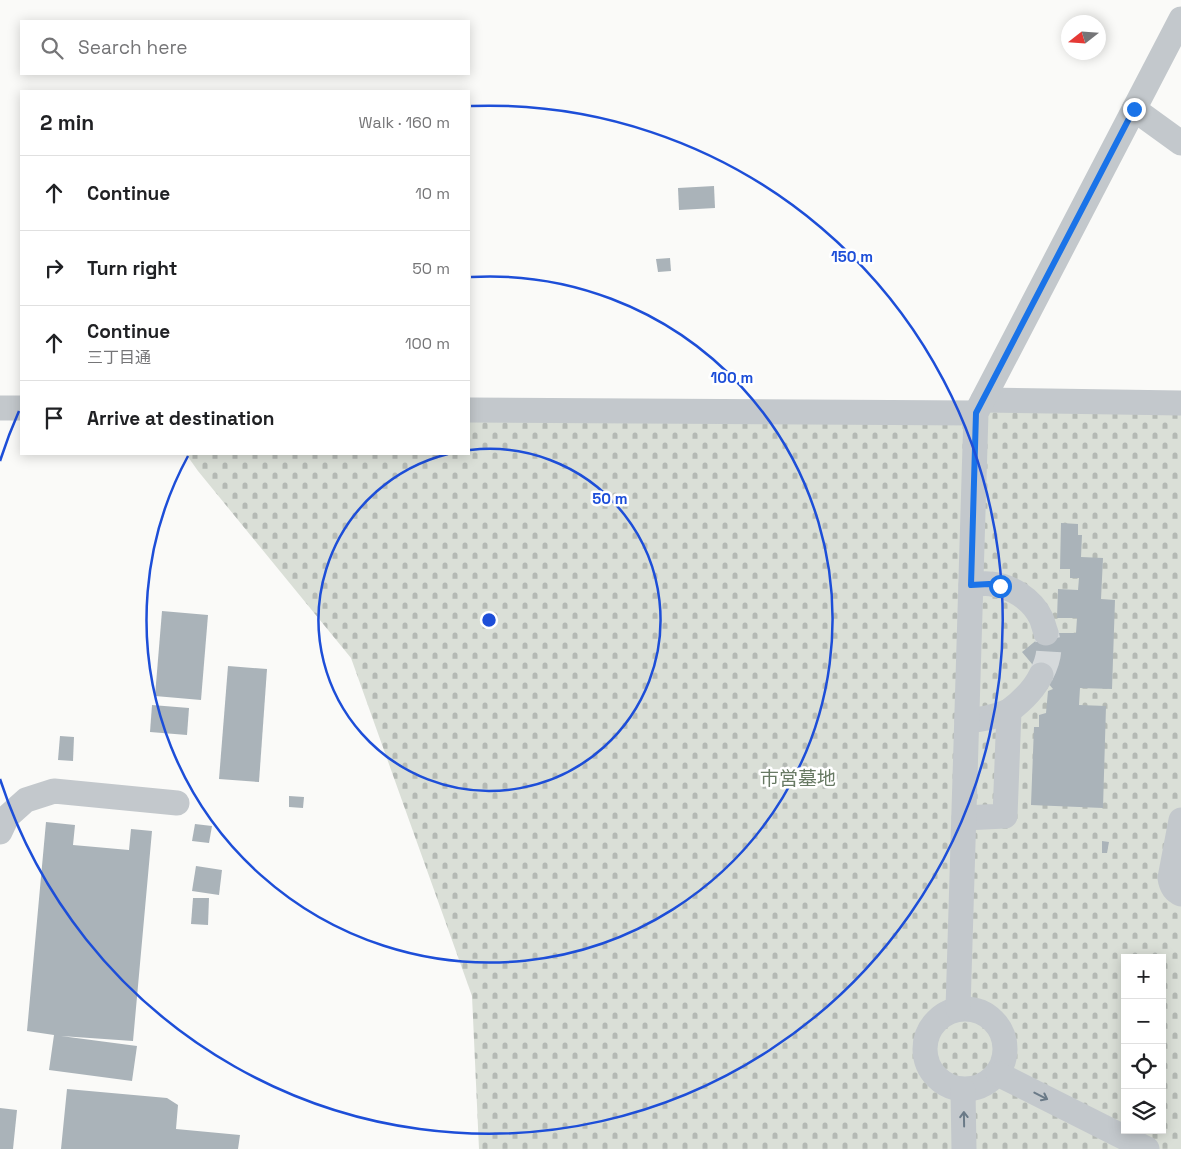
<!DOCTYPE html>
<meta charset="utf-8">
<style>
:root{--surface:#fff;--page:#f6f6f6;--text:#202124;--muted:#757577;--line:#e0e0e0}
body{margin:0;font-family:"Space Grotesk","Noto Sans JP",sans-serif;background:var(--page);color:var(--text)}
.controls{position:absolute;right:15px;bottom:15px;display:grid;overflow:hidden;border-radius:0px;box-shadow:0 2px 12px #0003}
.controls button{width:45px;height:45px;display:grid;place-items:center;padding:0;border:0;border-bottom:1px solid var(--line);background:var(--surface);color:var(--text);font:25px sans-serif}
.compass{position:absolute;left:1061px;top:15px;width:45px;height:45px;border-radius:50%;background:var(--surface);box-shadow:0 2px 12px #0003;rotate:253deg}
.stop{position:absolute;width:15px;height:15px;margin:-11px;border:4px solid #1a73e8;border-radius:50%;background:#fff}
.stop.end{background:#1a73e8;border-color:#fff;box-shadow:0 1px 5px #0008}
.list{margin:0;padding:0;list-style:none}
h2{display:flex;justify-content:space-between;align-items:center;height:65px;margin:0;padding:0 20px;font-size:21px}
h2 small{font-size:16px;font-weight:400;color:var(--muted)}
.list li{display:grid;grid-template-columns:32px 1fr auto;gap:15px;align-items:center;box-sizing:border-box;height:75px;padding:0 20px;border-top:1px solid var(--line)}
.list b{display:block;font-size:19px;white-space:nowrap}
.list p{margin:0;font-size:16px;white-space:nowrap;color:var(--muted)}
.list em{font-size:16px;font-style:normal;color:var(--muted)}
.icon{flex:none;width:28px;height:28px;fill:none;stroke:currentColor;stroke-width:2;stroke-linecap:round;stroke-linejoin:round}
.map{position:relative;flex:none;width:1181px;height:1149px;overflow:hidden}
.search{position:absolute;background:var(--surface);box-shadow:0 2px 12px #0003;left:20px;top:20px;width:450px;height:55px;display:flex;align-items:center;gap:12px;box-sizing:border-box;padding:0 18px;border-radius:0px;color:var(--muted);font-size:19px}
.panel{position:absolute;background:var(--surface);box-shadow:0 2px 12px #0003;left:20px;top:90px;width:450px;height:365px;border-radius:0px}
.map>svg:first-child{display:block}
.cemetery{fill:url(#cemetery-stones);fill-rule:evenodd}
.building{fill:#aab3b9}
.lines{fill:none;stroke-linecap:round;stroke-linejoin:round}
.minor-tunnel{stroke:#d5d9db;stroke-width:25;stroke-dasharray:25 12;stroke-linecap:butt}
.minor{stroke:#c3c8cc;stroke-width:25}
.oneway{stroke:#6a7a87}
.route{stroke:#1a73e8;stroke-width:6}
.ring{fill:none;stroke:#1d4ed8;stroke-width:2.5}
.labels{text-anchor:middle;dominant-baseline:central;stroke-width:5;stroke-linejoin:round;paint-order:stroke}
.park-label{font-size:19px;fill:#687a64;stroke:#fff}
.centre{fill:#1d4ed8;stroke:#fff;stroke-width:2.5}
.ring-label{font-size:15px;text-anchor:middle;font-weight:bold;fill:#1d4ed8;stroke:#fff;stroke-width:5;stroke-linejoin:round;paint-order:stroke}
</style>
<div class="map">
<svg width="1181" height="1149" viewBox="0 0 1181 1149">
<defs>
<pattern id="cemetery-stones" width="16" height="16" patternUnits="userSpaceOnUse" patternTransform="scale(1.25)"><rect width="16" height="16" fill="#dadfd7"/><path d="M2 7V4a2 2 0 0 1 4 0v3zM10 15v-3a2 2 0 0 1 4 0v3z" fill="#b4b9b4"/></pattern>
</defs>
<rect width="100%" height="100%" fill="#fafaf8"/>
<path class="cemetery" d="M 1181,402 L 1181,1149 L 479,1149 L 472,996 L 351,658 L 198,471 L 186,454 L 469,454 L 469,411 ZM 1125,958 L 1162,958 L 1162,1130 L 1125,1130 Z"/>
<g class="building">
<polygon points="714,186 715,208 679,210 678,188"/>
<polygon points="670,258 671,271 658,272 656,259"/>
<polygon points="1061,523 1078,524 1078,535 1082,535 1081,557 1103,558 1101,599 1115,600 1112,689 1080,688 1079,705 1106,706 1103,808 1031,805 1034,727 1039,727 1039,715 1046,713 1048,691 1053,689 1022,652 1055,625 1055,633 1076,633 1077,618 1057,618 1058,589 1078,590 1079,578 1070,578 1070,569 1060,569"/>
<polygon points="162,611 208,615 201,700 155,696"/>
<polygon points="228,666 267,669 259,782 219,779"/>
<polygon points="152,705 189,708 187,735 150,732"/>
<polygon points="60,736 74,737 73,761 58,760"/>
<polygon points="289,796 304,797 303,808 289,807"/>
<polygon points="46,822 75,825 73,845 129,850 131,829 152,831 133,1041 61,1036 137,1046 132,1081 49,1070 54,1035 27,1031"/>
<polygon points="195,824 212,826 209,843 192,841"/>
<polygon points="1102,841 1109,842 1107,853 1102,853"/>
<polygon points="196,866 222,870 219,895 192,891"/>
<polygon points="193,898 209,898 208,925 191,924"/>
<polygon points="67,1089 167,1098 178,1105 176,1129 240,1135 238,1149 61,1149"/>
<polygon points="0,1108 17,1110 13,1149 0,1149"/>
</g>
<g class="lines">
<path class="minor-tunnel" d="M 1041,675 C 1049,659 1051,650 1046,633"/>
<g class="minor">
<polyline points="1134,109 1181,143"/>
<polyline points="983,400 1181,403"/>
<polyline points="0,408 21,408"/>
<polyline points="469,410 976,413"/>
<path d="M 971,585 C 977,584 984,583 991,584 C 1011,586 1032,599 1041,618 C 1043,622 1044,628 1046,633"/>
<path d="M 967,720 C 983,720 994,717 1009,711"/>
<path d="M 964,818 L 1005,816 L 1009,711 C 1022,701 1034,690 1041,675"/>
<path d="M 1181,820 L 1170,878 C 1171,885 1174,891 1181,894"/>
<polyline points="0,832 7,817 26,800 54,791 177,803"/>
<circle cx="965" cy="1049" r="40"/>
<polyline points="958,1009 976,413 1181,19"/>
<polyline points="998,1074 1147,1149"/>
<polyline points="963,1090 964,1149"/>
</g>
</g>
<defs><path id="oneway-shaft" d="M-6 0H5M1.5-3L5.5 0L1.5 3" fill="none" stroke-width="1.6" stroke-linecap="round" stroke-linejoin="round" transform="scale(1.25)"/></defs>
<g class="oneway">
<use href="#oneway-shaft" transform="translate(1041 1096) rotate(27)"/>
<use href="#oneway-shaft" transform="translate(964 1119) rotate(-91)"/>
</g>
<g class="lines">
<polyline class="route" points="1000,586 989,584 971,585 976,413 1134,109"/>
</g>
<g class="ring">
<path d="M470 450A171 171 0 1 1 448 454"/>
<path d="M471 277A343 343 0 1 1 188 456"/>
<path d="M0 461A514 514 0 0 1 19 411M471 106A514 514 0 1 1 0 779"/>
</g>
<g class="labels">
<g class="park-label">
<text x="798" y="778">市営墓地</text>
</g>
</g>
<circle cx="489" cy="620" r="8" class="centre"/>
<g class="ring-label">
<text x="852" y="262">150 m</text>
<text x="732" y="383">100 m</text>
<text x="610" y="504">50 m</text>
</g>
</svg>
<div class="controls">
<button>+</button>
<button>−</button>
<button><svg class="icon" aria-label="locate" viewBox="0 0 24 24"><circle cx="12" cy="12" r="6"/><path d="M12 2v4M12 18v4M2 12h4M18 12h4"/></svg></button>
<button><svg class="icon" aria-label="layers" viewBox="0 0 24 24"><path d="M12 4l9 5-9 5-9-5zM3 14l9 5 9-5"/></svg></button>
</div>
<svg class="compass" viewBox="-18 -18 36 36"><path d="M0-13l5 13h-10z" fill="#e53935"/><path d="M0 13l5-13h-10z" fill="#757577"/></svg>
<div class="stop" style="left:1000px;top:586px"></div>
<div class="stop end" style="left:1134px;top:109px"></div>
<div class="search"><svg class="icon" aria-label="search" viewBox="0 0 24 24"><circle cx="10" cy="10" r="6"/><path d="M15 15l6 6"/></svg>Search here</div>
<section class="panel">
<h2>2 min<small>Walk · 160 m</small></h2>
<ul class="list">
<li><svg class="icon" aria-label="ahead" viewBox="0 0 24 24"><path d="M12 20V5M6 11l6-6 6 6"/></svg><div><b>Continue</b></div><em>10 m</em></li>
<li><svg class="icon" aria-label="right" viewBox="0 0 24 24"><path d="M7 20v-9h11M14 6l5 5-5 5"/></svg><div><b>Turn right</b></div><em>50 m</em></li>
<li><svg class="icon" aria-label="ahead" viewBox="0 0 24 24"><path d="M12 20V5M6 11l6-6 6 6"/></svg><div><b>Continue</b><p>三丁目通</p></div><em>100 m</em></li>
<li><svg class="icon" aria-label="arrive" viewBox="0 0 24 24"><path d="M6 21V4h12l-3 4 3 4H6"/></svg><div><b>Arrive at destination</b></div></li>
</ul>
</section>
</div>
